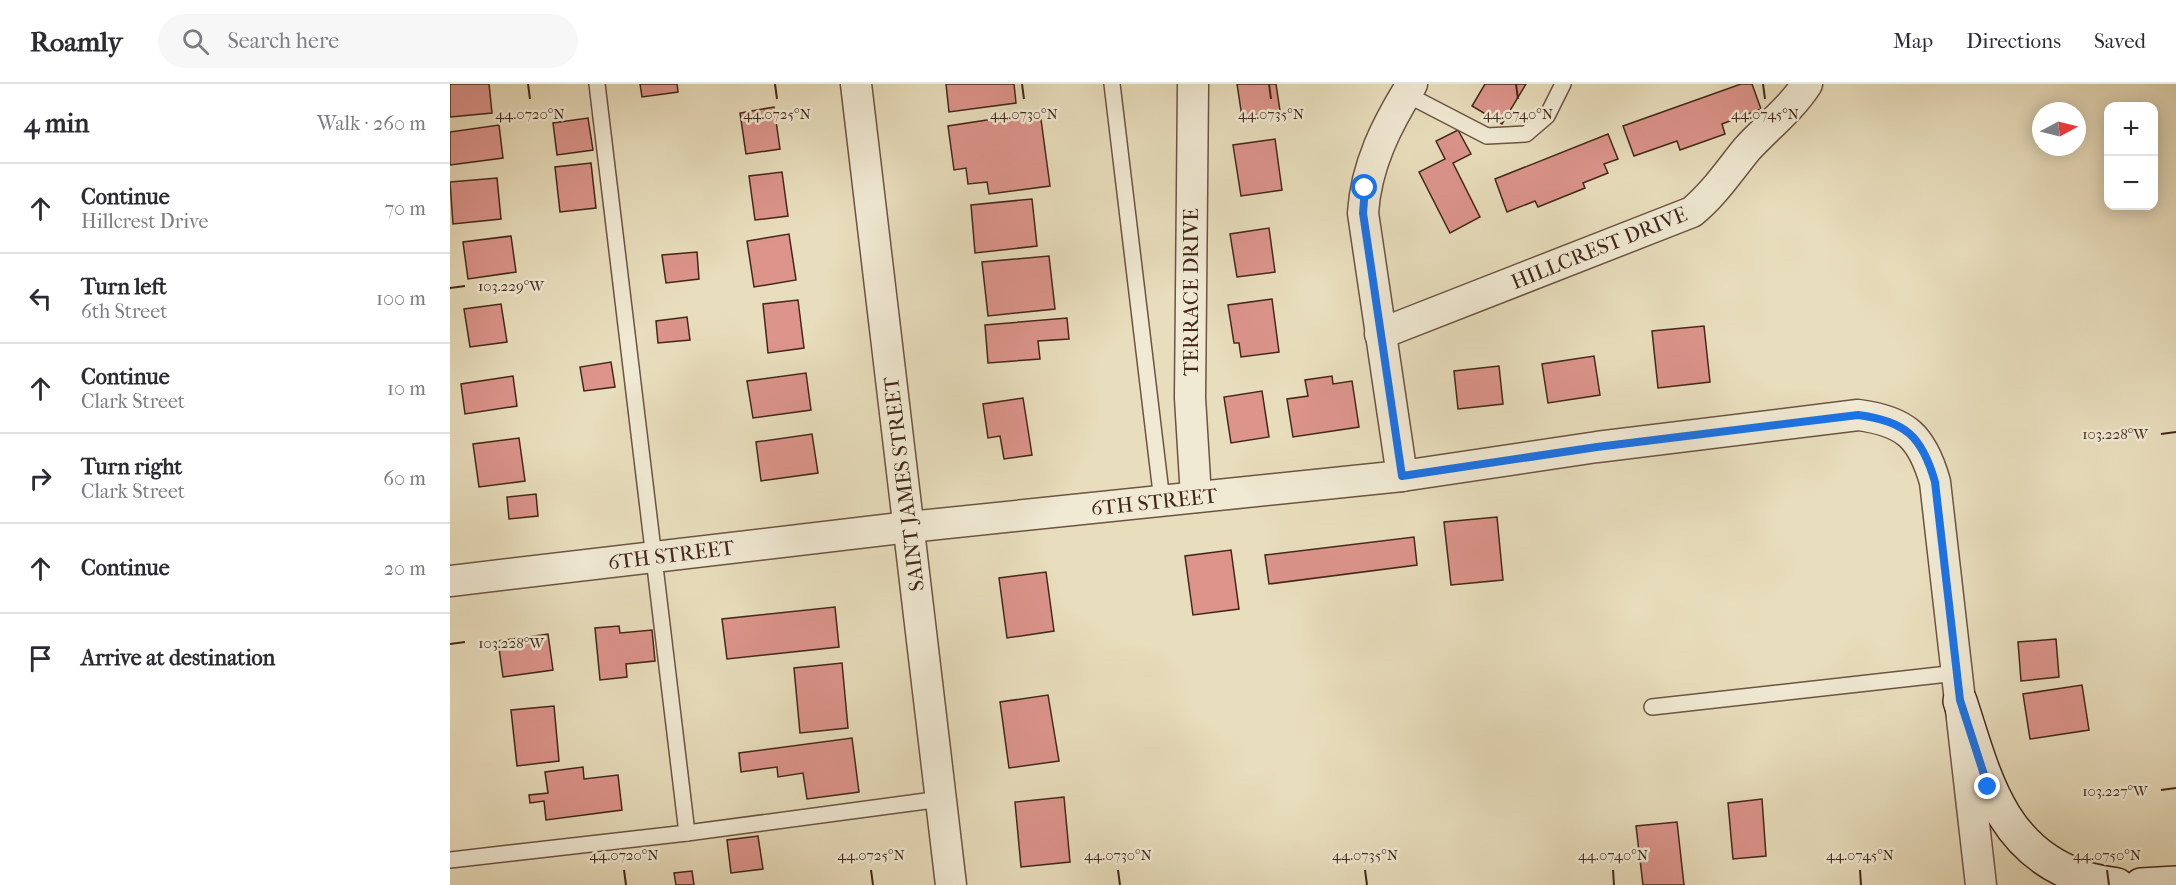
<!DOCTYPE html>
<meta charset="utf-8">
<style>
:root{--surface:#fff;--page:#f7f7f7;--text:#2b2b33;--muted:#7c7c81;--line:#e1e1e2}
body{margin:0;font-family:"IM FELL French Canon",serif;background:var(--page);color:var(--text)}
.controls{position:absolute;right:18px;top:18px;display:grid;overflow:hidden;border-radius:12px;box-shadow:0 3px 15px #0003}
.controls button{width:54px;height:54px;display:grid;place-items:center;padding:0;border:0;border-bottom:2px solid var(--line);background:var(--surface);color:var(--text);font:30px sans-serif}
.compass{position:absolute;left:1582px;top:18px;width:54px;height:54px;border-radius:50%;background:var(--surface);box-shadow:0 3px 15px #0003;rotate:83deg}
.stop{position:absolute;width:18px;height:18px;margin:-14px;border:4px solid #1a73e8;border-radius:50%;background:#fff}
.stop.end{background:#1a73e8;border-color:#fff;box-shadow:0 2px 6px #0008}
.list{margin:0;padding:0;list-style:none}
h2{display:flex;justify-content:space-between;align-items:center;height:78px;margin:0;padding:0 24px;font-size:26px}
h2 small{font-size:20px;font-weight:400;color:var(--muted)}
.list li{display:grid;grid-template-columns:39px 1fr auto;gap:18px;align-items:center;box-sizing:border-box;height:90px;padding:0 24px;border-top:2px solid var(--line)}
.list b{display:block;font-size:22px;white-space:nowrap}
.list p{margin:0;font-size:20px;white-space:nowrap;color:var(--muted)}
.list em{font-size:20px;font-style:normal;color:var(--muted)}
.icon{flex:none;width:33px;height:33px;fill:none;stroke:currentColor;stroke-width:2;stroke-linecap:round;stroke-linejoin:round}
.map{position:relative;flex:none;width:1726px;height:801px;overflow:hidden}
header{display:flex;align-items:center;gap:36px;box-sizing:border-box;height:84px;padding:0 30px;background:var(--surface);border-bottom:2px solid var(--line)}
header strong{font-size:28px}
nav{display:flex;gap:33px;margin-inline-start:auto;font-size:21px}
.search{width:420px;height:54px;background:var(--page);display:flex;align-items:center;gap:15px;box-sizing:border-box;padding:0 21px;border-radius:33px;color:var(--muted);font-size:22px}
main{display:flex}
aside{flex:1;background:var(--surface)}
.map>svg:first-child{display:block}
.building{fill:#dc948b;stroke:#422719;stroke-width:1.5}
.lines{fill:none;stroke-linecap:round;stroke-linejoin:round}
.lane-casing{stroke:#6c5442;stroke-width:18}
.street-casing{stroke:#6c5442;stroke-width:33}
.secondary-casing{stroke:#422719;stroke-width:36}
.lane{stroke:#f0e9d3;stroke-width:15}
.street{stroke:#f0e9d3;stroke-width:30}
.secondary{stroke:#f0e9d3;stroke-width:33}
.route{stroke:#1a73e8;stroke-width:8}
.ticks{fill:none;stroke:#422719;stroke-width:2}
.labels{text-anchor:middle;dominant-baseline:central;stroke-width:5;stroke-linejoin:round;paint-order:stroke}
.street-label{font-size:21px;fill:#422719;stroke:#f0e9d3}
.ticks-label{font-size:15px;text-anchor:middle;fill:#422719;stroke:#f0e9d3;stroke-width:5;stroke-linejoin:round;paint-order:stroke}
</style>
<header>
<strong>Roamly</strong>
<div class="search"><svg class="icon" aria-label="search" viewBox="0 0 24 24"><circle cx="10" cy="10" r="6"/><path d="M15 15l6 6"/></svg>Search here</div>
<nav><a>Map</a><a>Directions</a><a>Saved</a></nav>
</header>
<main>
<aside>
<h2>4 min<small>Walk · 260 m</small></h2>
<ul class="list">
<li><svg class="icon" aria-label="ahead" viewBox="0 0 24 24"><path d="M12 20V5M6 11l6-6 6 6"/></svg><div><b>Continue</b><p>Hillcrest Drive</p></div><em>70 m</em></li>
<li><svg class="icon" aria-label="left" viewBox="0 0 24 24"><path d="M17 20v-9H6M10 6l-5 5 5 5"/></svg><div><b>Turn left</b><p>6th Street</p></div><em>100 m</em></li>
<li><svg class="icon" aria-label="ahead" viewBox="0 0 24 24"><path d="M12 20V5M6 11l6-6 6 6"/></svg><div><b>Continue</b><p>Clark Street</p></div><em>10 m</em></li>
<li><svg class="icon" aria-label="right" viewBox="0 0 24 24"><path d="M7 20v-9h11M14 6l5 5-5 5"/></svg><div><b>Turn right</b><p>Clark Street</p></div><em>60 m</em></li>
<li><svg class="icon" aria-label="ahead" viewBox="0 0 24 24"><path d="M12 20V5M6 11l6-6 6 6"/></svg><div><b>Continue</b></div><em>20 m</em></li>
<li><svg class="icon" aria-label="arrive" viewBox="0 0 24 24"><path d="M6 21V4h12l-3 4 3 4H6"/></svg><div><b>Arrive at destination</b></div></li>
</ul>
</aside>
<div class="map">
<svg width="1726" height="801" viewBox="0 0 1726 801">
<rect width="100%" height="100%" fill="#e8ddbc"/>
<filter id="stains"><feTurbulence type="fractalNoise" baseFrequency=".00333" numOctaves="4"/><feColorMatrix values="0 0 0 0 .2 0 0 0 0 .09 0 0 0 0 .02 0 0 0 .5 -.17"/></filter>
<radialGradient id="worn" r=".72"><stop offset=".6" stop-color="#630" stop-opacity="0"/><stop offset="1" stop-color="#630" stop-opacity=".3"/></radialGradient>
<g class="building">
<polygon points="0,0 39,0 42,29 0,33"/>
<polygon points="190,0 227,0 228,8 192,13"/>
<polygon points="496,0 564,0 566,19 499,28"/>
<polygon points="787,0 826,0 830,27 792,33"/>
<polygon points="1035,0 1076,0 1052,40 1022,22"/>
<polygon points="1291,0 1302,0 1311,25 1272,40 1275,50 1230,66 1227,57 1184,72 1173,42"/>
<polygon points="324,23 330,65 296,70 290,29"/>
<polygon points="590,28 600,102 539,110 537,98 518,100 516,84 504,86 498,42"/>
<polygon points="138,34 143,66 107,71 103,39"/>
<polygon points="49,41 53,74 0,81 0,48"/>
<polygon points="1008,46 1021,70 1003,79 1030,133 1000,149 969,88 995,75 986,57"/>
<polygon points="1158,50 1168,75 1154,80 1158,89 1133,99 1135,104 1088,123 1085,117 1057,128 1045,95"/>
<polygon points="825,55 832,106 791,112 783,61"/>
<polygon points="141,79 146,124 110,128 105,83"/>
<polygon points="332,88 338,132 305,136 299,92"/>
<polygon points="47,94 51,135 3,140 0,98"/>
<polygon points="582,115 587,162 525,169 521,121"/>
<polygon points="819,144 825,188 787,193 780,150"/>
<polygon points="339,150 346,196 304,203 297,157"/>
<polygon points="61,152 66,188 18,195 13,158"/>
<polygon points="247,168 249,195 216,199 212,171"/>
<polygon points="599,172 605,225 538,232 532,178"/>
<polygon points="822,215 829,268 791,273 789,259 784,259 778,221"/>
<polygon points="348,216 354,264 318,269 313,220"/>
<polygon points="51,220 57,258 20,263 14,225"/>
<polygon points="237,233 240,256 208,259 206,237"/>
<polygon points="617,234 619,255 588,257 590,275 538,279 535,241"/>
<polygon points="1254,242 1260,298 1208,304 1202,247"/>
<polygon points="1144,272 1150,311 1098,319 1092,280"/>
<polygon points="161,278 165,303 134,307 130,283"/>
<polygon points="1049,282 1053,320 1008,325 1004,287"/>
<polygon points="356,289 361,326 303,334 297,297"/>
<polygon points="63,292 67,322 15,330 11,300"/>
<polygon points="882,292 883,300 902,297 909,343 843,353 837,315 858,312 855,296"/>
<polygon points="812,307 819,353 781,359 774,313"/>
<polygon points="573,314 582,371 554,375 550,352 538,354 533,320"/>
<polygon points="362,350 368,389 311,397 306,358"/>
<polygon points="69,354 75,397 29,403 23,360"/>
<polygon points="86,410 88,432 59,435 57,413"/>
<polygon points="1047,433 1053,496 1001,501 994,438"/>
<polygon points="964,453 967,481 819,500 815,471"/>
<polygon points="781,466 789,525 743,531 735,472"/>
<polygon points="596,488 604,547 557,554 549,494"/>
<polygon points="385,523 389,563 277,575 272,535"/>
<polygon points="169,542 170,549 202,546 205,577 176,580 177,593 150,596 145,544"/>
<polygon points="98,550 103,586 53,593 48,557"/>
<polygon points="1606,555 1609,593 1571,597 1568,558"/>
<polygon points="392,579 398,644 350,649 344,584"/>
<polygon points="1632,601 1639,646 1580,655 1573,610"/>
<polygon points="598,611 609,677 559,684 550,618"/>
<polygon points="104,622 109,677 67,682 61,626"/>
<polygon points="402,654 409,708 357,715 353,689 328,693 327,683 291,688 289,669"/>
<polygon points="133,683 134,695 168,691 172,726 96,736 94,717 80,719 79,711 98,709 95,688"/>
<polygon points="614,713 620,778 571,783 565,718"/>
<polygon points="1312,715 1316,772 1283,775 1278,719"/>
<polygon points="1227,738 1234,801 1193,801 1186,742"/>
<polygon points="308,752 313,785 281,789 277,756"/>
<polygon points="242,787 244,801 226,801 224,789"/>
</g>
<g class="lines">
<g class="lane-casing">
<g id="lane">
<polyline points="147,0 237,749"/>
<polyline points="662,0 712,417"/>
<polyline points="956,10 1037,52 1076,50 1097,32 1113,0"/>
<polyline points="1202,623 1507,589"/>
<polyline points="0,776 237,749 491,715"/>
</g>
</g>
<g class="street-casing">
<g id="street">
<polyline points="406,0 501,801"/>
<polyline points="743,2 740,314 746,413"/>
<path d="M 930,250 L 1242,128 C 1264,110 1279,87 1297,65 C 1317,43 1340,26 1357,0"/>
<path d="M 952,392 L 913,129 C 916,81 937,40 962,0"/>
<path d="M 0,497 L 459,443 L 952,392 L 1147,363 L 1408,331 C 1455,337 1472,352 1485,398 L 1531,801"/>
</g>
</g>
<g class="secondary-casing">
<g id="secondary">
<path d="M 1510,617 C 1534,690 1549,765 1631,793 C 1642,797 1655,799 1667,801"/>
<polyline points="1691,801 1726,799"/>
</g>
</g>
<use href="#lane" class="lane"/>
<use href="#street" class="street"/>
<use href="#secondary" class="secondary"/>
</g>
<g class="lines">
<path class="route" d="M 915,104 L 913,129 L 952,392 L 1147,363 L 1408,331 C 1455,337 1472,352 1485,398 L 1510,616 L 1538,703"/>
</g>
<path class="ticks" d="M 78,0 L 80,15M 325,0 L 327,15M 572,0 L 574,15M 819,0 L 821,15M 1066,0 L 1068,15M 1313,0 L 1315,15M 0,204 L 15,202M 1711,350 L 1726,348M 0,560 L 15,558M 1711,706 L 1726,704M 174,786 L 176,801M 421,786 L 423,801M 668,786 L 670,801M 915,786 L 917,801M 1163,786 L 1164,801M 1410,786 L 1411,801M 1657,786 L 1659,801"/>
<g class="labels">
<g class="street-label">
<text transform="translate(1149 164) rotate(-22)">HILLCREST DRIVE</text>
<text transform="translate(741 208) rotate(-90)">TERRACE DRIVE</text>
<text transform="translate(454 400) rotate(-97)">SAINT JAMES STREET</text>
<text transform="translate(704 418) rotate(-6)">6TH STREET</text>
<text transform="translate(221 471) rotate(-7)">6TH STREET</text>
</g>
</g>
<g class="ticks-label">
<text x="80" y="35">44.0720°N</text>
<text x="327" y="35">44.0725°N</text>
<text x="574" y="35">44.0730°N</text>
<text x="821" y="35">44.0735°N</text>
<text x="1068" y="35">44.0740°N</text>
<text x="1315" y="35">44.0745°N</text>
<text x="61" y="207">103.229°W</text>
<text x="1665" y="355">103.228°W</text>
<text x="61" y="564">103.228°W</text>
<text x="1665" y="712">103.227°W</text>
<text x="174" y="776">44.0720°N</text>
<text x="421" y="776">44.0725°N</text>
<text x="668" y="776">44.0730°N</text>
<text x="915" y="776">44.0735°N</text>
<text x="1163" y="776">44.0740°N</text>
<text x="1410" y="776">44.0745°N</text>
<text x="1657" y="776">44.0750°N</text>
</g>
<rect width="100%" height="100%" filter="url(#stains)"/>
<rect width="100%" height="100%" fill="url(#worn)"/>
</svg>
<div class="controls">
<button>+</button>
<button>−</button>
</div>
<svg class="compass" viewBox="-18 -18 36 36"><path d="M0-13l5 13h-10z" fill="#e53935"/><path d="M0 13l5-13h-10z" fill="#7c7c81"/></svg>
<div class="stop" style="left:915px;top:104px"></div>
<div class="stop end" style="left:1538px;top:703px"></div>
</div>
</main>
